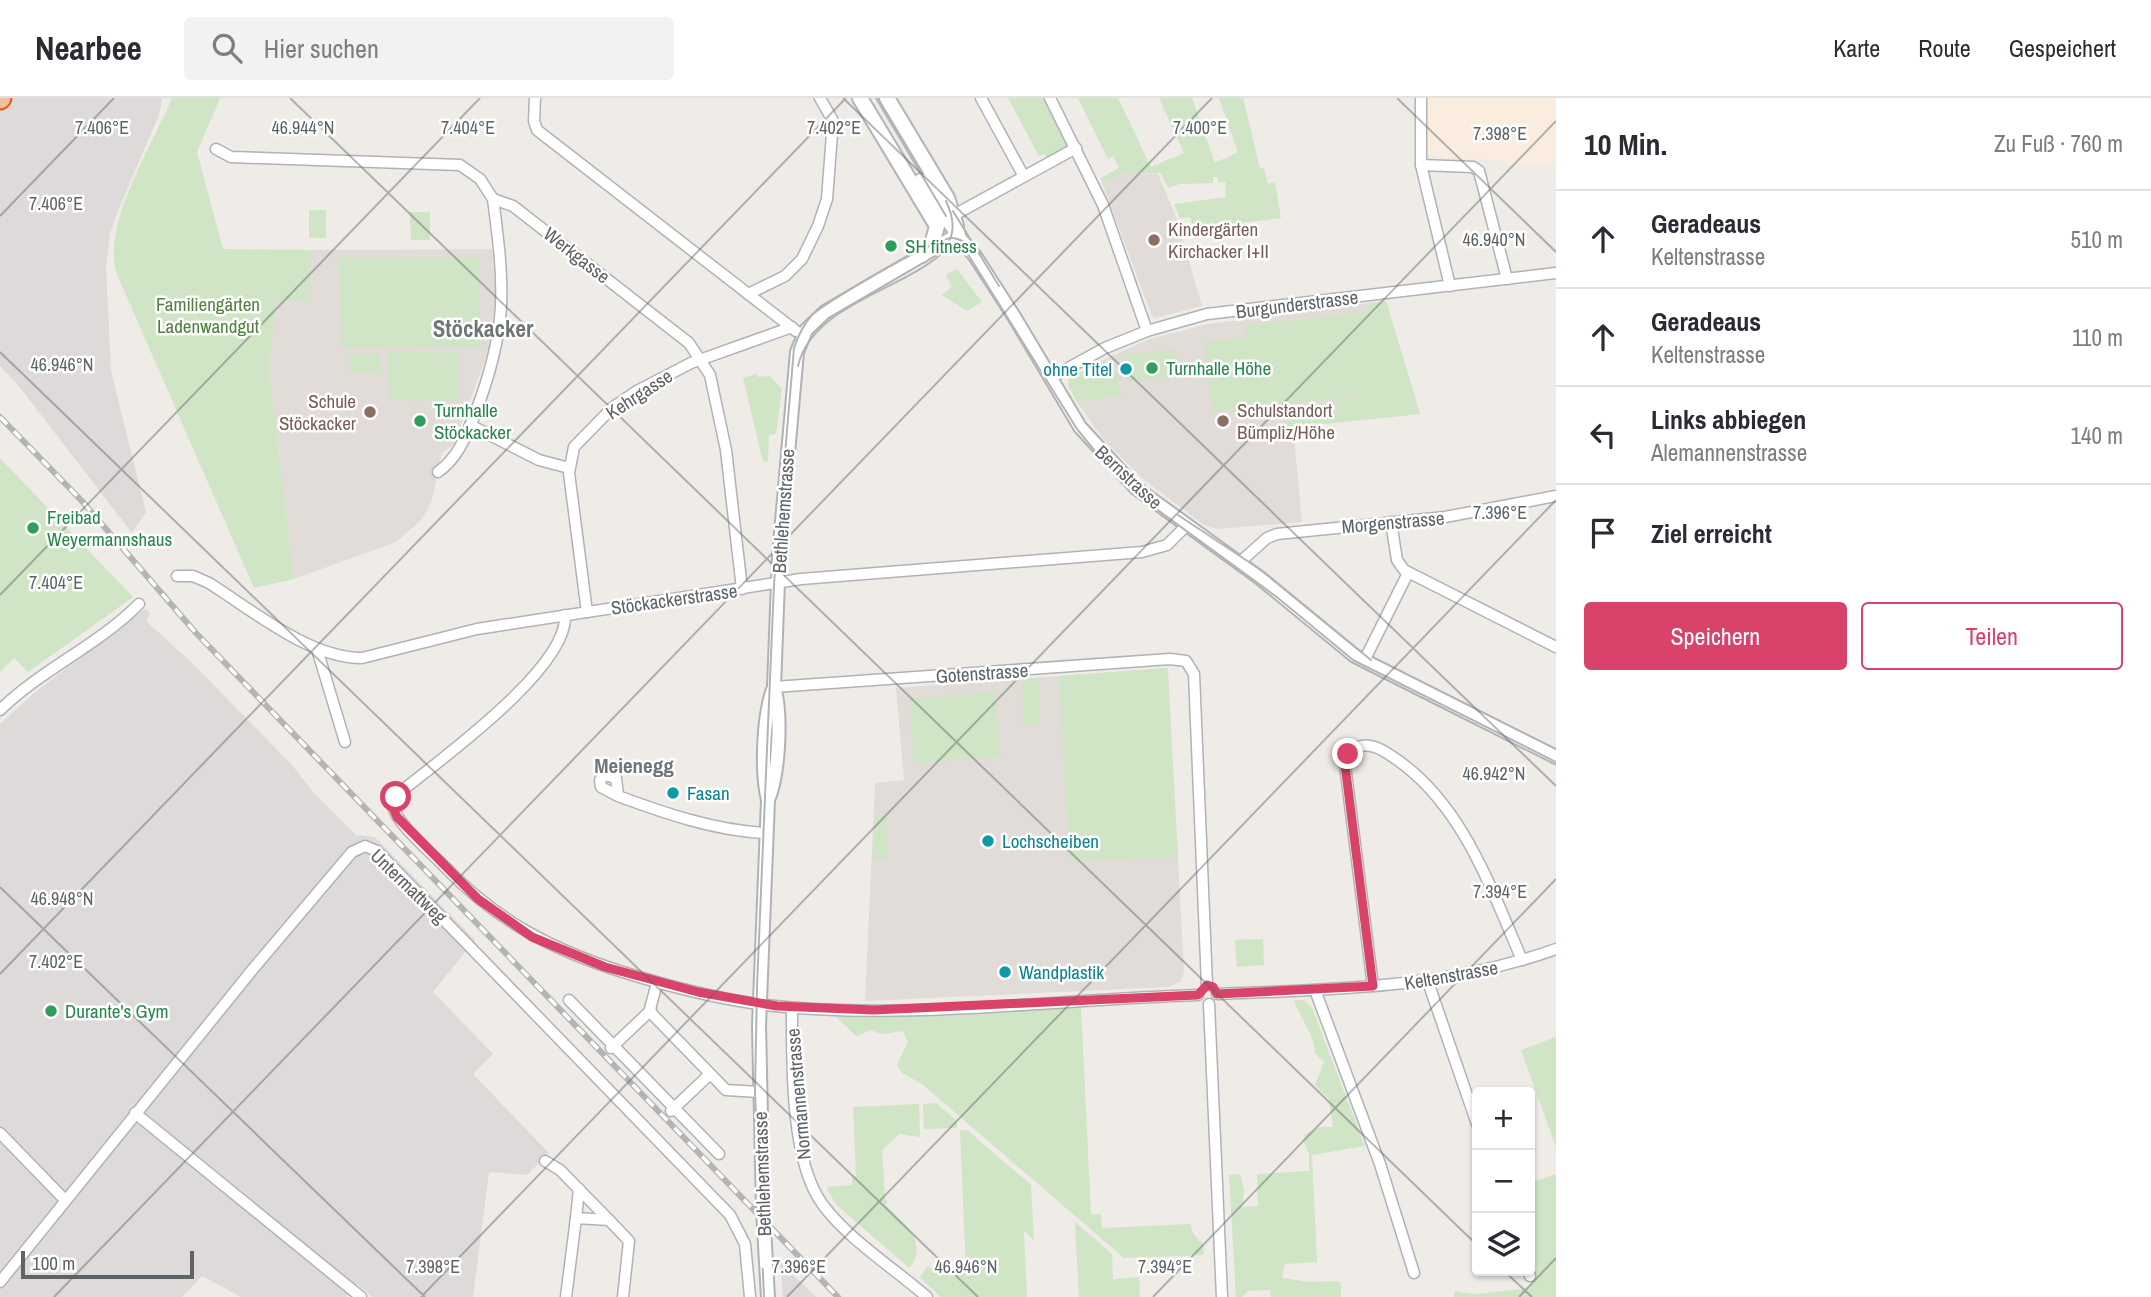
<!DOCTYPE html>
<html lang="de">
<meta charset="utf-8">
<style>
:root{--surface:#fff;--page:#f2f2f3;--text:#2b2b33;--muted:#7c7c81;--line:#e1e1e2;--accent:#da4369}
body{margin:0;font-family:"Archivo Narrow",sans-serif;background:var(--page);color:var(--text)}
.controls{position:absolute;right:21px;bottom:21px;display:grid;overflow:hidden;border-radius:7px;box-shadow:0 2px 5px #0004}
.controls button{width:63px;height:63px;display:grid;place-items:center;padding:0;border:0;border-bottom:2px solid var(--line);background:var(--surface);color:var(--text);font:35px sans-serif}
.scale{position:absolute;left:21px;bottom:18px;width:173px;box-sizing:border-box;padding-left:7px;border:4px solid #5e6466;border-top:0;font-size:19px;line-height:24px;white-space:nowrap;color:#5e6466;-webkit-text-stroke:5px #fff;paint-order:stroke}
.stop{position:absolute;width:21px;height:21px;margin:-16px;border:5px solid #da4369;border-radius:50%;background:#fff}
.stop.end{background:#da4369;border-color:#fff;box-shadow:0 2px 7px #0008}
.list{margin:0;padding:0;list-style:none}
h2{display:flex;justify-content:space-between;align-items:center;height:91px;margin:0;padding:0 28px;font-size:30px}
h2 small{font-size:23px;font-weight:400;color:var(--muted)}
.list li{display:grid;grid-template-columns:46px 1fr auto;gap:21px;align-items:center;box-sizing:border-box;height:98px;padding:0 28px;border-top:2px solid var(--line)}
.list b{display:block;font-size:26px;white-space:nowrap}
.list p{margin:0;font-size:23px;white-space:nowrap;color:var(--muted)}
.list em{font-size:23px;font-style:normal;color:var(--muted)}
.actions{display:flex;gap:14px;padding:21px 28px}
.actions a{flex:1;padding:16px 0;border:2px solid var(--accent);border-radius:7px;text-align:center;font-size:24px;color:var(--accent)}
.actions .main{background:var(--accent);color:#fff}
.icon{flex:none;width:38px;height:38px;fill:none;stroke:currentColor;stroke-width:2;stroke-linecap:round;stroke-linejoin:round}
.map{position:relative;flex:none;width:1556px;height:1199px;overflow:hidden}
header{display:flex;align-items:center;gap:42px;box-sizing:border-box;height:98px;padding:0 35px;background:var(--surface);border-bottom:2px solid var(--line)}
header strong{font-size:33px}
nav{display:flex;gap:38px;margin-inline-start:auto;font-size:24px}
.search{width:490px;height:63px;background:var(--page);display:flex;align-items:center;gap:18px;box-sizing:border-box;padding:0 24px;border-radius:7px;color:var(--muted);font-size:26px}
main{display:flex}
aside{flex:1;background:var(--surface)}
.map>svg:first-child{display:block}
.commercial{fill:#fbece0}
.industrial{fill:#dedad9}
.education{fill:#e2dcd8}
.green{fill:#d0e4c6}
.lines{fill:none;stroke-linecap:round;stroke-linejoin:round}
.minor-casing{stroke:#afb3b5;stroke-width:13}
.tertiary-casing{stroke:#afb3b5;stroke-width:16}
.secondary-casing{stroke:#b1b6b8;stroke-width:18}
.motorway-casing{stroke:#e15e16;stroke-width:23}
.minor{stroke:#fff;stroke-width:10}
.tertiary{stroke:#fff;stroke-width:12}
.secondary{stroke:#fff;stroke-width:14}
.motorway{stroke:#f3bf9a;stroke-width:19}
.tram{stroke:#b3b4b4;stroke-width:2}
.rail-casing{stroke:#b3b4b4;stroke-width:6}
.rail{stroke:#fff;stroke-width:3.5;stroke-dasharray:10;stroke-linecap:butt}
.tertiary-bridge-casing{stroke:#afb3b5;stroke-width:16;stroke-linecap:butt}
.tertiary-bridge{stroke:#fff;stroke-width:12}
.route{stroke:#da4369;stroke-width:9}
.ticks{fill:none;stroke:#5e6466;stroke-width:2;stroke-opacity:0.45}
.education-dot{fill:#8d6e63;stroke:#fff;stroke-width:2.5}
.leisure-dot{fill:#2e9e5b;stroke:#fff;stroke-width:2.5}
.culture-dot{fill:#0f9aa8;stroke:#fff;stroke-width:2.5}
.labels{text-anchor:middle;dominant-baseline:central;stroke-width:5;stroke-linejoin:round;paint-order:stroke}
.education-label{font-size:19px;fill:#785e54;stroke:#fff;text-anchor:start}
.leisure-label{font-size:19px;fill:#27864d;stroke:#fff;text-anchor:start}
.street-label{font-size:19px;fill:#5e6466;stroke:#fff}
.park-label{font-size:19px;fill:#4f7f3d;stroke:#fff}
.culture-label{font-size:19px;fill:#0d838f;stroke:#fff;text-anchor:start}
.neighbourhood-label{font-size:21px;font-weight:bold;fill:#707678;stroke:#fff}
.quarter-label{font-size:23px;font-weight:bold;fill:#707678;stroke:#fff}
.ticks-label{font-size:18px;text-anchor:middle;fill:#5e6466;stroke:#fff;stroke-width:5;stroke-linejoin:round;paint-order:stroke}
</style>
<header>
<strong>Nearbee</strong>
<div class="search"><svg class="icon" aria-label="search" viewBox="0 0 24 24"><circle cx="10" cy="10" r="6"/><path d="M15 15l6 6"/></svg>Hier suchen</div>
<nav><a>Karte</a><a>Route</a><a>Gespeichert</a></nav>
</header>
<main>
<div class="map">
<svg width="1556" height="1199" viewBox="0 0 1556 1199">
<rect width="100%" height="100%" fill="#efebe7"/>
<polygon class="commercial" points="1426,0 1556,0 1556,64 1545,67 1426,57"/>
<g class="industrial">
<polygon points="0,0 162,0 160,14 118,113 110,135 106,169 111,273 146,414 132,435 18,287 0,268"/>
<polygon points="145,511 150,515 146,523 190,563 292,667 313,694 356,737 375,739 475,842 433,894 493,956 473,976 549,1055 527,1077 489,1074 473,1199 373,1199 357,1186 346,1199 241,1199 202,1178 182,1199 0,1199 0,626 34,595"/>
<polygon points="780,1164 816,1199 783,1199"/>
</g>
<g class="education">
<polygon points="1123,76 1158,76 1176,119 1202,208 1156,220 1152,218 1102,85"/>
<polygon points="492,151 496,196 489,251 454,346 442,355 432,402 426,414 420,423 396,444 294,481 269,269 277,201 310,202 310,152"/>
<polygon points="1386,203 1420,316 1293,329 1302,424 1218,431 1204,427 1143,381 1104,342 1077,304 1120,298 1118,275 1090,268 1149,241 1208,226"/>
<polygon points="1168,570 1184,874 1181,883 1169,889 865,903 875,685 904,682 896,590"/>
</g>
<g class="green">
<path d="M 172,0 L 220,0 L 197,54 L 223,151 L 310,152 L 310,203 L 277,202 L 269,269 L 294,481 L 254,490 L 116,174 C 103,124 152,48 172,0 Z"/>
<polygon points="1008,0 1046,0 1068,45 1066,51 1047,60 1044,56 1039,58"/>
<polygon points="1078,0 1118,0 1151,69 1184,55 1159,0 1192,0 1215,65 1238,54 1219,0 1243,0 1260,70 1264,70 1268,86 1275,84 1281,120 1194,131 1190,119 1180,120 1174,106 1226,99 1225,84 1218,84 1218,79 1213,79 1213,85 1180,86 1168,90 1161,75 1123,76 1102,85 1101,80 1119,70 1113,58 1108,61"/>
<rect x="309" y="112" width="17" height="28"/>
<polygon points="410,114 430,114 430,142 411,142"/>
<polygon points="340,160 480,160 480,249 341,249"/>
<polygon points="957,171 982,204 967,213 942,197 952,189 946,177"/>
<polygon points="1386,203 1420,316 1293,329 1287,325 1286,309 1353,302 1353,299 1212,314 1204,244 1246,239 1245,227 1370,214 1370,205"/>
<polygon points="1176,251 1179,278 1127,283 1124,257"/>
<polygon points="388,253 458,255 457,303 389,302"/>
<rect x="350" y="255" width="29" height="20"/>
<polygon points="1090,268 1118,275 1121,298 1077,304 1068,287 1068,282"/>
<polygon points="757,276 758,279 770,278 782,291 776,336 769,337 768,363 763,364 743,280"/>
<polygon points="0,360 133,499 28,574 14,560 0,574"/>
<polygon points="1167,570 1178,759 1069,763 1059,578"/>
<polygon points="1040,580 1039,626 1024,628 1022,581"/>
<polygon points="995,594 1001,659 914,665 909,601"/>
<polygon points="886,718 888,761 873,762 875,719"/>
<polygon points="1263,841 1264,867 1237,869 1235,842"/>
<path d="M 1294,902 L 1304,902 L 1312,910 L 1365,1048 L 1312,1057 L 1317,1164 L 1285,1166 L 1282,1180 L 1309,1184 L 1337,1183 L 1341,1185 L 1341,1199 L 1271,1199 L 1270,1192 L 1248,1193 L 1242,1199 L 1236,1199 L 1229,1077 L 1240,1076 L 1244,1092 L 1242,1109 L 1258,1108 L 1257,1076 L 1309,1073 L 1309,1056 L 1303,1042 L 1305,1036 L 1320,1029 L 1333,1029 L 1329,1001 L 1315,987 L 1324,964 L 1315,955 C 1314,935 1300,921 1294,902 Z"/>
<polygon points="1081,909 1091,1116 1101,1116 1102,1130 1190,1126 1194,1137 1203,1146 1204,1157 1124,1160 922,986 902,975 897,967 908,944 903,933 881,936 871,932 856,938 834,917"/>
<polygon points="1556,939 1556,1049 1521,952"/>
<polygon points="936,1005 957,1023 957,1030 924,1031 923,1006"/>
<path d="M 919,1006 L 920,1039 L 899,1036 L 882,1052 L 885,1101 L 888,1104 L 885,1107 C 902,1122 931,1147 909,1170 L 837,1107 L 827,1092 L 827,1089 L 852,1087 L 852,1078 L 856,1078 L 853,1009 Z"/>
<polygon points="960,1032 967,1032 1031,1087 1034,1142 1024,1133 1027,1199 941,1199 920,1180 928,1168 939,1176 966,1174"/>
<polygon points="1556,1076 1556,1199 1454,1199 1454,1193 1475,1196 1530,1190 1535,1173 1530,1156 1530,1085"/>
<polygon points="1075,1124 1112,1156 1113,1181 1139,1179 1140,1199 1079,1199"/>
</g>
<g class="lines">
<g class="minor-casing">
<g id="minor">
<polyline points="535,0 534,23 537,32 796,233"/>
<polyline points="981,0 1023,77"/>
<polyline points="1050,0 1103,107 1147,233"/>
<polyline points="1421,0 1421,67 1450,188"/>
<polyline points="216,51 231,59 460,67 480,81 493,101 513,108 689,245 710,277 726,352 742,491"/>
<polyline points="1421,67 1473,69 1479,73 1507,181"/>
<polyline points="954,117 1076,50"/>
<polyline points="748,196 785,178 802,161 818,128 827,101 833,23 820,0"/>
<polyline points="1050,280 1105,250 1147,233 1207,216 1556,175"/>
<polyline points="470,327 539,362 569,370"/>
<path d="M 438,374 C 458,360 466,338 475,316 C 508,230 505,191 493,101"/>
<polyline points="1391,424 1397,462 1404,472 1556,549"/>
<polyline points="1239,465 1267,440 1277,436 1445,419 1556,398"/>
<path d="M 177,478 L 193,478 L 209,485 C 252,512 309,560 362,560 L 477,531 L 801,481 L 1142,454 L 1167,447 L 1186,428"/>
<polyline points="587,514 569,375 574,349 612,310 637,293 691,265 792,229"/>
<path d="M 565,517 C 569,570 438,663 398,696 L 393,707 C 394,724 433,756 446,770 C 498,824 555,853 626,875 C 671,889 719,901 765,907 C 905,923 1057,901 1198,897"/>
<polyline points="317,551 345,644"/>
<polyline points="1364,563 1408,475"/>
<polyline points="774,589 1170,561 1186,563 1194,576 1207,887"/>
<path d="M 0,612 C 42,571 97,548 139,506"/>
<path d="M 618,698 L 601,689 L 600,682 L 604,677 L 616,680 L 618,698 C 664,715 716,733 766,735"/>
<polyline points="1428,884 1477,1026"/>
<polyline points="657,885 650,911 653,917 726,992 759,994"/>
<path d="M 1373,888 L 1345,667 L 1350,653 C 1364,643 1377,648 1390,657 C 1461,702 1490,788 1522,862"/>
<polyline points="1315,892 1380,1066 1414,1175"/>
<path d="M 1217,896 C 1335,891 1444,891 1556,851"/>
<polyline points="569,902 719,1056"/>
<polyline points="1209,906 1222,1199"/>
<path d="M 792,910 C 792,964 790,1063 823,1107 C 848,1141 895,1171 927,1199"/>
<polyline points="611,950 650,913"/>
<polyline points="671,1013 710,976"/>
<polyline points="135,1015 361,1199"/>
<polyline points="0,1035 65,1102"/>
<polyline points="545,1063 560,1072 609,1122"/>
<polyline points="576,1120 579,1091"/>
<polyline points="1528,1173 1530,1178"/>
<polyline points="0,1184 253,871 352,754 365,748 377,753 730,1117 745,1146 750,1199"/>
<polyline points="566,1199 576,1120 609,1122 629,1143 623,1199"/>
</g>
</g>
<g class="tertiary-casing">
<g id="tertiary">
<path d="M 768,702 C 779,677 782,615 774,589"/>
<path d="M 763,1111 L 759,928 L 768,702 C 761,674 763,616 774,589 L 779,457 L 797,254 L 806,232 L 825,214 L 957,137 L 975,158 L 1015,220 L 1080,329 L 1136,390 L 1260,480 L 1355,558 L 1556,659"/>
<polyline points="766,1165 768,1199"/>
</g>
</g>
<g class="secondary-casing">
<g id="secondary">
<polyline points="860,0 937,128 933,143 922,157"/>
<polyline points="887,0 947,100 956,128"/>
<polyline points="921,83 958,136"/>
</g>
</g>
<g class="motorway-casing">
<polyline id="motorway" points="0,1 1,0"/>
</g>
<use href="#minor" class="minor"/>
<use href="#tertiary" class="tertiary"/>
<use href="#secondary" class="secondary"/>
<use href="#motorway" class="motorway"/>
<g class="tram">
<polyline points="876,0 946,118"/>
<polyline points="953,113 999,188"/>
<polyline points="959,142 1077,331 1103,363 1140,399 1278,500 1353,562 1556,664"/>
<path d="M 798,268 C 812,207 901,193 942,155 C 956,138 955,122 946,103"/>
<polyline points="1178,417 1261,472 1371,562"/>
<path d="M 764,1199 L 755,994 L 757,888 L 774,486 L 794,250 C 798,238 803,227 812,217 C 827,203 936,139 953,140 C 964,141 973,149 980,156"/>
</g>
<g class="rail-casing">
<polyline id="rail" points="0,319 81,402 196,535 838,1199"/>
</g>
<use href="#rail" class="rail"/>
<g class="tertiary-bridge-casing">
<polyline id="tertiary-bridge" points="763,1111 766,1165"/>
</g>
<use href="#tertiary-bridge" class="tertiary-bridge"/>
</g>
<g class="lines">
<polyline class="route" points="396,699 393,710 397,719 478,801 532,839 605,869 698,894 777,908 874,912 1198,897 1207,887 1213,889 1217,896 1373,888 1345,667 1348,656"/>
</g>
<path class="ticks" d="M 290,0 L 1477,1147M 843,0 L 1556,688M 1397,0 L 1556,154M 0,118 L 114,0M 0,254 L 978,1199M 0,497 L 480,0M 0,789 L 425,1199M 0,876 L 846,0M 1504,1173 L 1532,1199M 54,1199 L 1212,0M 421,1199 L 1556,23M 787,1199 L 1556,402M 1153,1199 L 1556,781M 1519,1199 L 1556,1160"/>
<g class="education-dot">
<circle cx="1154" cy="142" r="7"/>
<circle cx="370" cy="314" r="7"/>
<circle cx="1223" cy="323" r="7"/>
</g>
<g class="leisure-dot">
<circle cx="891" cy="148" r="7"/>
<circle cx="1152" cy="270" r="7"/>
<circle cx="420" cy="323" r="7"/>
<circle cx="33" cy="430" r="7"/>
<circle cx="51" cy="913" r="7"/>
</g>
<g class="culture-dot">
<circle cx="1126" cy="271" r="7"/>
<circle cx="673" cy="695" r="7"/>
<circle cx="988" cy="743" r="7"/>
<circle cx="1005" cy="874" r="7"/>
</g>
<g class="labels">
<g class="education-label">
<text x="1168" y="131">Kindergärten<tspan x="1168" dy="22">Kirchacker I+II</tspan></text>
<text x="356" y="303" text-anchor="end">Schule<tspan x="356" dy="22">Stöckacker</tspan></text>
<text x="1237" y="312">Schulstandort<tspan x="1237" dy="22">Bümpliz/Höhe</tspan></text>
</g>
<g class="leisure-label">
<text x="905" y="148">SH fitness</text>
<text x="1166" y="270">Turnhalle Höhe</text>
<text x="434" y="312">Turnhalle<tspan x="434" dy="22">Stöckacker</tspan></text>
<text x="47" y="419">Freibad<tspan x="47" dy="22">Weyermannshaus</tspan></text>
<text x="65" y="913">Durante's Gym</text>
</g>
<g class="street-label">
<text transform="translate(577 157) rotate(38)">Werkgasse</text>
<text transform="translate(1297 206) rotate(-7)">Burgunderstrasse</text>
<text transform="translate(639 296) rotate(-33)">Kehrgasse</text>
<text transform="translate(1129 379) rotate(43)">Bernstrasse</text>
<text transform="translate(783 413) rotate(-86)">Bethlehemstrasse</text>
<text transform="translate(1393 424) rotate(-5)">Morgenstrasse</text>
<text transform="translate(674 501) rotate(-8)">Stöckackerstrasse</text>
<text transform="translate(982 575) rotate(-4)">Gotenstrasse</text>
<text transform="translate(409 788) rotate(44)">Untermattweg</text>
<text transform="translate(1451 877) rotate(-10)">Keltenstrasse</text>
<text transform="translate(798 996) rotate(-95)">Normannenstrasse</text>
<text transform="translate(762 1076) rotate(-92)">Bethlehemstrasse</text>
</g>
<g class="park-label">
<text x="208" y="206">Familiengärten<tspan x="208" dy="22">Ladenwandgut</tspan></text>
</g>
<g class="culture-label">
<text x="1112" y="271" text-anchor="end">ohne Titel</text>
<text x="687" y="695">Fasan</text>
<text x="1002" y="743">Lochscheiben</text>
<text x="1019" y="874">Wandplastik</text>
</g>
<g class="neighbourhood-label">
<text x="634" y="667">Meienegg</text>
</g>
<g class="quarter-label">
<text x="483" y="230">Stöckacker</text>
</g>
</g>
<g class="ticks-label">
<text x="303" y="36">46.944°N</text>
<text x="468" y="36">7.404°E</text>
<text x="1200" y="36">7.400°E</text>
<text x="102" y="36">7.406°E</text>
<text x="834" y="36">7.402°E</text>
<text x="1500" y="42">7.398°E</text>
<text x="56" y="112">7.406°E</text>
<text x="1494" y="148">46.940°N</text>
<text x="62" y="273">46.946°N</text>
<text x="1500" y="421">7.396°E</text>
<text x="56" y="491">7.404°E</text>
<text x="1494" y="682">46.942°N</text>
<text x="1500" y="800">7.394°E</text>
<text x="62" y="807">46.948°N</text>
<text x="56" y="870">7.402°E</text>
<text x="433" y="1175">7.398°E</text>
<text x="799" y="1175">7.396°E</text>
<text x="1165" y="1175">7.394°E</text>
<text x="966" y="1175">46.946°N</text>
</g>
</svg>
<div class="controls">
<button>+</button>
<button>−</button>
<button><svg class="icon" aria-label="layers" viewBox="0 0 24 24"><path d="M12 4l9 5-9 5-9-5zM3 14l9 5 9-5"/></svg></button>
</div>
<div class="scale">100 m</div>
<div class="stop" style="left:396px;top:699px"></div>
<div class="stop end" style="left:1348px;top:656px"></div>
</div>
<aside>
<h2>10 Min.<small>Zu Fuß · 760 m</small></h2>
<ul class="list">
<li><svg class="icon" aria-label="ahead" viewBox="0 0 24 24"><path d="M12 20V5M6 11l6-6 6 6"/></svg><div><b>Geradeaus</b><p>Keltenstrasse</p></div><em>510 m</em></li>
<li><svg class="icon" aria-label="ahead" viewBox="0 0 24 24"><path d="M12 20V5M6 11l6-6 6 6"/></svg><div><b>Geradeaus</b><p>Keltenstrasse</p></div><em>110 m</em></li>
<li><svg class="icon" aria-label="left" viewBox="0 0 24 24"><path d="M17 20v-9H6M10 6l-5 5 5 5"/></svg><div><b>Links abbiegen</b><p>Alemannenstrasse</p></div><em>140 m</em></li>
<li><svg class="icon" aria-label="arrive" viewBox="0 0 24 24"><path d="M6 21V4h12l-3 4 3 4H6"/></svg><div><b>Ziel erreicht</b></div></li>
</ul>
<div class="actions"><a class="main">Speichern</a><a>Teilen</a></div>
</aside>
</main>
